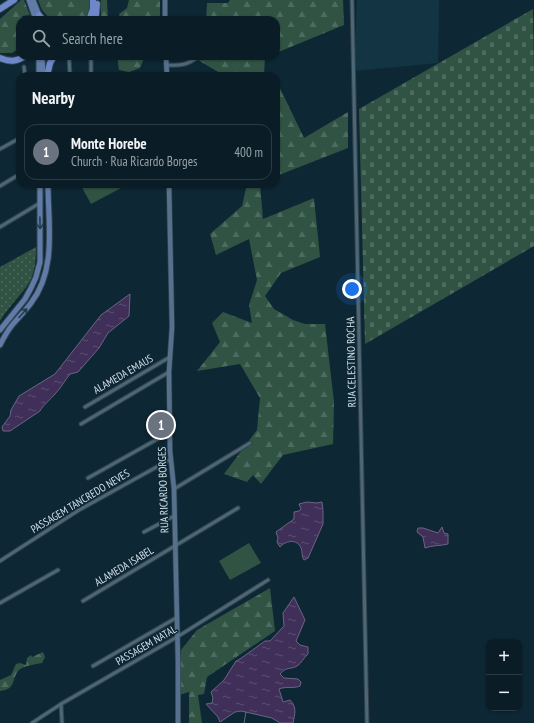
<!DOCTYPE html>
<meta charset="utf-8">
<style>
:root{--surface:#0a1d27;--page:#182a33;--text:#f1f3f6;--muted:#99a2a7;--line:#2a3b44;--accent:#f8a14a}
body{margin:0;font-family:"PT Sans Narrow",sans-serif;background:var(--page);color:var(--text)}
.controls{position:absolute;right:12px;bottom:12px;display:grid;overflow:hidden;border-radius:8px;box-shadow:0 1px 3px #0004}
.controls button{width:36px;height:36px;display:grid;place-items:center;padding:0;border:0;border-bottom:1px solid var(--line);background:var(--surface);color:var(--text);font:20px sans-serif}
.you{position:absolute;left:352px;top:289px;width:14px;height:14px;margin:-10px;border:3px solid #fff;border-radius:50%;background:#1a73e8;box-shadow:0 0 0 6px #1a73e833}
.badge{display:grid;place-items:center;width:26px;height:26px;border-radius:50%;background:var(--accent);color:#fff;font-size:13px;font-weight:700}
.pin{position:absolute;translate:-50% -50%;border:2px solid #fff;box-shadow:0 1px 4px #0006}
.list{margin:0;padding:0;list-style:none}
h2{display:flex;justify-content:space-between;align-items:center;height:52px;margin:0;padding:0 16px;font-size:17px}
h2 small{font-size:13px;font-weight:400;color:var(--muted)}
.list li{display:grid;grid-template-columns:26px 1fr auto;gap:12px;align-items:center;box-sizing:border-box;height:56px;margin:0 8px 8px;padding:0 8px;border:1px solid var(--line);border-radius:12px}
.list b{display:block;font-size:15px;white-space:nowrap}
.list p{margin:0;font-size:13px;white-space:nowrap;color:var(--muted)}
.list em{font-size:13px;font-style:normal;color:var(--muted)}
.icon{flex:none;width:22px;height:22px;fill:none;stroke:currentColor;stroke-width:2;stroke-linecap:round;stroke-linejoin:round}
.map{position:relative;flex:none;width:534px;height:723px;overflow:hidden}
.search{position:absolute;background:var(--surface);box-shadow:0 1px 3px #0004;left:16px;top:16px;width:264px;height:44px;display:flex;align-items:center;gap:10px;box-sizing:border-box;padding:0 14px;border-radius:12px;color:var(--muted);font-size:15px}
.panel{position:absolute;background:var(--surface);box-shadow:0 1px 3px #0004;left:16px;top:72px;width:264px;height:116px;border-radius:12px}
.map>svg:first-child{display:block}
.built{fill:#123443}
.grass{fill:url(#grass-dots)}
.forest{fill:url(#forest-firs)}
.cemetery{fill:url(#cemetery-stones)}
.garden{fill:#305344}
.water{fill:url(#water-ripples);stroke:#6b6484}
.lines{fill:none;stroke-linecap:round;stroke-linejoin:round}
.stream{stroke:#6b6484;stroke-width:1}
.street-casing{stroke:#32424c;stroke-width:5}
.secondary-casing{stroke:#32424c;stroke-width:6}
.primary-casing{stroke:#32424c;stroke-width:7}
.highway-casing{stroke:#32424c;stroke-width:8}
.street{stroke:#4c6775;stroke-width:3}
.secondary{stroke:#56718e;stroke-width:4.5}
.primary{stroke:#607ba7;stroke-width:5}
.highway{stroke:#6d88c9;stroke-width:6}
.oneway{stroke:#223c51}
.labels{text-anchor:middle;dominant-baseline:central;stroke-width:3;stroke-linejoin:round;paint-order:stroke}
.street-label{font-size:11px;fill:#d0dfe7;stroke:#0e2734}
</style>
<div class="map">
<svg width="534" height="723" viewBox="0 0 534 723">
<defs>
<pattern id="grass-dots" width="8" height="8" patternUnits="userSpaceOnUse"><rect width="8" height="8" fill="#305344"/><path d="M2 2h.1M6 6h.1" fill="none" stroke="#4d6b5f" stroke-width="1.8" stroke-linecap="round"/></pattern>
<pattern id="forest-firs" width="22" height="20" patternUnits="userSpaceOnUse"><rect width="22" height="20" fill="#305344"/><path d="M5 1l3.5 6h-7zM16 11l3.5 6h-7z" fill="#4d6b5f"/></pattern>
<pattern id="cemetery-stones" width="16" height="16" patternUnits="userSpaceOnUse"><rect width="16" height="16" fill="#305344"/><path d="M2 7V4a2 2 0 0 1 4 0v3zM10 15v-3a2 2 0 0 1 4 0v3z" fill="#4d6b5f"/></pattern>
<pattern id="water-ripples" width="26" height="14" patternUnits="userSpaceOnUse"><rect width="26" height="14" fill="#403059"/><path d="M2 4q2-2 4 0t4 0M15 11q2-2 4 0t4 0" fill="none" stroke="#5b4e71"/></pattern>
</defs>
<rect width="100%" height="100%" fill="#0e2734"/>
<polygon class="built" points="357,0 439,0 438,63 354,71"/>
<path class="grass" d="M 36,247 C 36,259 35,275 27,286 C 18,298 8,308 0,321 L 0,267 Z"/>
<g class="forest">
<polygon points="21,0 24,0 30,15 22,16 23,20 20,20 20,48 12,53 0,53 0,19"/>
<polygon points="38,0 91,0 89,20 51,20 42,10"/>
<polygon points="101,0 107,0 108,20 99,20 101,15"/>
<polygon points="129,0 160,0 160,20 120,20 119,14 127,8"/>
<polygon points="230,0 343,0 344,25 276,53 276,20 206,20 207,3 228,3"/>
<polygon points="117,56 145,56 140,68 129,72 119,70"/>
<polygon points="191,56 268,56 265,57 264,76 222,76 220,73"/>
<polygon points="278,84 304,138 348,112 348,148 279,175 276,169 276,85"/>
<polygon points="247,184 260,184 263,219 314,198 320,257 281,273 265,296 274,309 293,320 305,324 325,324 334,402 333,444 283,455 261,484 253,475 247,482 224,474 257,430 260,398 240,364 197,371 220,342 212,323 223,312 252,323 249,305 257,280 249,239 216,255 210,234 242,206"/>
<polygon points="270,588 275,631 207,677 204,694 198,695 202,723 189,723 189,692 179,695 181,650 197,630"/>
<path d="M 43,652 L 45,657 L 42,663 C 36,664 22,666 18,671 C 11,681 16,689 0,691 L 0,680 L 11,675 L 16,664 L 20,663 L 26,665 L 27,658 L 31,655 L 32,657 Z"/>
</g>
<polygon class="cemetery" points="533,9 534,75 534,246 365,344 359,109"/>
<g class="garden">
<polygon points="80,184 121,184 123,187 91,204"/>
<polygon points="249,543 261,563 230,580 219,561"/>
</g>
<g class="water">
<path d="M 130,294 L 129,316 L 108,333 L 99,348 L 78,372 L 70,374 C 65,380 61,388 55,394 C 50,400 43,405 40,411 L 10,431 L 3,431 L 2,427 L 10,416 L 11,410 L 19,396 L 55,374 L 101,315 Z"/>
<path d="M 307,502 L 317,503 L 322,502 L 323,511 L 323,524 L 308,558 L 304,560 C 301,556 303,553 301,548 C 297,538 285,541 280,547 L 277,542 L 278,538 L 276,532 L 294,519 L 294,512 L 299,511 L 301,509 L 299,504 Z"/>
<path d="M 442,527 L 444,533 L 448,534 L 448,544 C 440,546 433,545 425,548 L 423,537 L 417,532 L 418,528 L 423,528 L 438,533 Z"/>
<path d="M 294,597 L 305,620 L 296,641 L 300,645 L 308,647 L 308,654 C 303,658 302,663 297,666 C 290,670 287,666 280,674 L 284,678 L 298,679 L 301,682 L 300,686 C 293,689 286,686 279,689 L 283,702 L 290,700 C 297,707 295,714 293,723 L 280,723 L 272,718 L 241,711 L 235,712 L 220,722 L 218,717 L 206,704 L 212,703 L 213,698 L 211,692 L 224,680 L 236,661 L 240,659 L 265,641 L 270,641 L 284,626 L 283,613 Z"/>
</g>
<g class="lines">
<polyline class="stream" points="244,723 246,712"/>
<g class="street-casing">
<g id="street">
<path d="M 352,0 C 358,241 361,482 367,723"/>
<polyline points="69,56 70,76"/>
<polyline points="91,56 91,76"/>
<path d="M 166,65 C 180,66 188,65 199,56"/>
<polyline points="24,67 25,76"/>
<polyline points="0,149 20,138"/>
<polyline points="0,186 20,174"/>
<polyline points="0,227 40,203"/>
<polyline points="85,407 170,357"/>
<polyline points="81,424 169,372"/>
<polyline points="88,478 170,432"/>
<polyline points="174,489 250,443"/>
<polyline points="144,532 174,516"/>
<polyline points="0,561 79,510 171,459"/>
<polyline points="83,601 238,508"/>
<polyline points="0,603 58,570"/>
<polyline points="93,666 176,618"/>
<polyline points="61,704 62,723"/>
<polyline points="32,723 61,704 177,637 268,580"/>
</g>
</g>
<g class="secondary-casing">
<g id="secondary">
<polyline points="165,0 165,20"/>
<polyline points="166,56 167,76"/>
<polyline points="169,184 172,327 169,372 170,451 174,489 178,662 178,723"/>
</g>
</g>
<g class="primary-casing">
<g id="primary">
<polyline points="29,0 36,20"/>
<polyline points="33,0 40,18"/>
<polyline points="39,56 39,76"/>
<polyline points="42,56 43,76"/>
<polyline points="0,330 25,299 31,288 36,277 40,262 40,184"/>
<path d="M 0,345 C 4,337 8,330 13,324 C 19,317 26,310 31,303 C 57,269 48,224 48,184"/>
</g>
</g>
<g class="highway-casing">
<g id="highway">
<polyline points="0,9 14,0"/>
<polyline points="39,15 43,20"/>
<polyline points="89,20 93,9 93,0"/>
<polyline points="94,20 96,15 97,4"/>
<path d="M 0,58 C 10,62 16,62 25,56"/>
<polyline points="47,76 50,63 54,56"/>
</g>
</g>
<use href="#street" class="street"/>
<use href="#secondary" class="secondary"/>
<use href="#primary" class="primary"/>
<use href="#highway" class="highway"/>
</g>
<defs><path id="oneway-shaft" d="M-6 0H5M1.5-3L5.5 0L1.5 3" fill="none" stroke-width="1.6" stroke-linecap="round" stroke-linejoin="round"/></defs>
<g class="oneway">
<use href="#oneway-shaft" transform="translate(40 223) rotate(89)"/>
<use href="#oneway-shaft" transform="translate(23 313) rotate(-48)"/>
</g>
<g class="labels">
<g class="street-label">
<text transform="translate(351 362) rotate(-91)">RUA CELESTINO ROCHA</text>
<text transform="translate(123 374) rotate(-30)">ALAMEDA EMAUS</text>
<text transform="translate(163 490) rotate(-92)">RUA RICARDO BORGES</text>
<text transform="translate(80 501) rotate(-31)">PASSAGEM TANCREDO NEVES</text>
<text transform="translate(124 566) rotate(-31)">ALAMEDA ISABEL</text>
<text transform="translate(146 645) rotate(-30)">PASSAGEM NATAL</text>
</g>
</g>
</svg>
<div class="controls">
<button>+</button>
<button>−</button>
</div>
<div class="you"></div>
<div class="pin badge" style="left:161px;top:425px;background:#6b7280">1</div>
<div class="search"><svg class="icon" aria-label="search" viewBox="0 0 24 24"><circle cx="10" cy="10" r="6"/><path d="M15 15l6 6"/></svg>Search here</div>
<section class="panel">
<h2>Nearby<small></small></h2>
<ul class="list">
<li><span class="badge" style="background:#6b7280">1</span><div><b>Monte Horebe</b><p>Church · Rua Ricardo Borges</p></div><em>400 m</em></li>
</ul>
</section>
</div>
